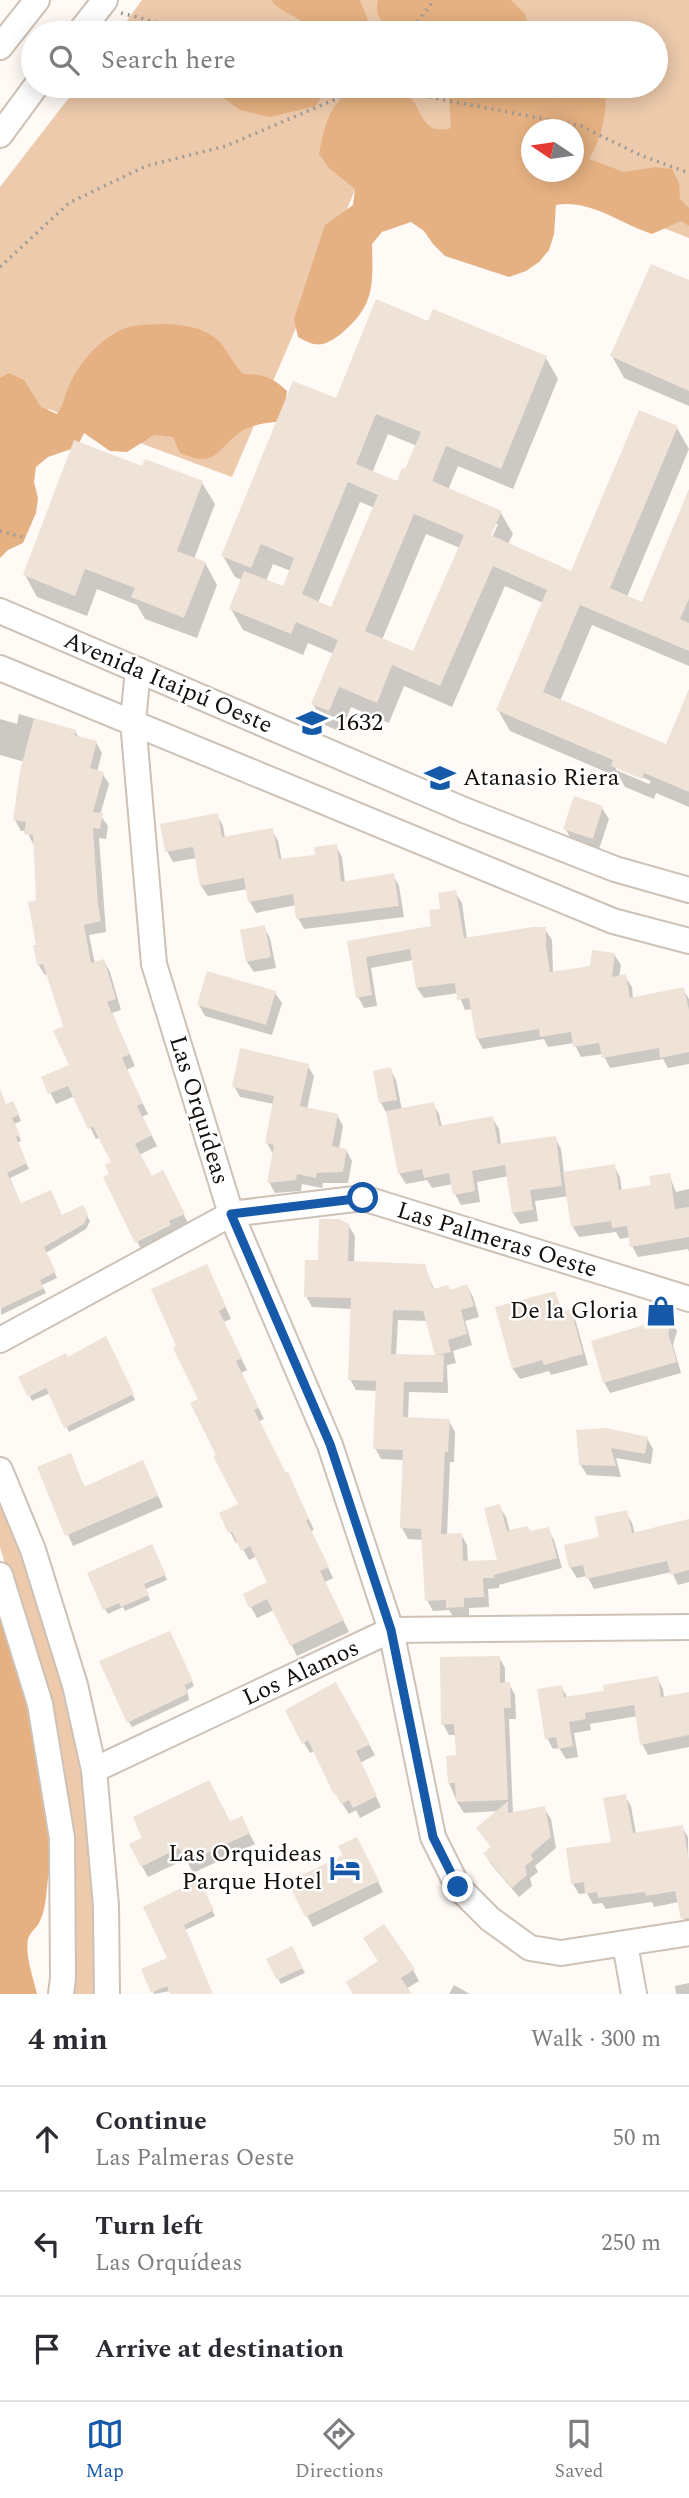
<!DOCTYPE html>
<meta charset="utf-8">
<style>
:root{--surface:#fff;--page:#f7f7f7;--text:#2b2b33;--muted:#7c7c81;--line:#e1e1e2;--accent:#1759a9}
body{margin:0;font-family:Spectral,serif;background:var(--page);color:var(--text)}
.compass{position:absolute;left:521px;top:119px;width:63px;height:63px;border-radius:50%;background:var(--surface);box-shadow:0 4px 18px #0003;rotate:283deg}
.stop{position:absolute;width:21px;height:21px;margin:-16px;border:5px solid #1759a9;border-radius:50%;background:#fff}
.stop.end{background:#1759a9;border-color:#fff;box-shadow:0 2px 7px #0008}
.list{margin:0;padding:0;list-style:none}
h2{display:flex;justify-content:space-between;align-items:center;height:91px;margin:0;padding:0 28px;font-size:30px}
h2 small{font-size:23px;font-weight:400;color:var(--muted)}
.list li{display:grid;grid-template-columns:46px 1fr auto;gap:21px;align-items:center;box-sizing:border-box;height:105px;padding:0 28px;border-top:2px solid var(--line)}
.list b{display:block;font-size:26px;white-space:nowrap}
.list p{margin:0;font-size:23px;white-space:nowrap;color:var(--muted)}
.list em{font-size:23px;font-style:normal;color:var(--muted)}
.icon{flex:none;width:38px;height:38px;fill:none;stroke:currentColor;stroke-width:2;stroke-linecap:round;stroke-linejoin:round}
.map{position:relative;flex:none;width:689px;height:1994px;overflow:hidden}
.search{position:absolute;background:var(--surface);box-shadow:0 4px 18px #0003;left:21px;right:21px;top:21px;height:77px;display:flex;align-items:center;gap:18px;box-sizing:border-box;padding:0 24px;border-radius:38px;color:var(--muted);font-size:26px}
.sheet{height:406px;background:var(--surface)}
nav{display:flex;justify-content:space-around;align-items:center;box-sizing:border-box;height:98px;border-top:2px solid var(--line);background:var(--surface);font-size:19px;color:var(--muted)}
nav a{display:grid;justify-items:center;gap:4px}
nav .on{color:var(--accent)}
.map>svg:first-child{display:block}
.green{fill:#eccaab;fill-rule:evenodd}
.forest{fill:#e6b182;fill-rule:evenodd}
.shadow{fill:#0003;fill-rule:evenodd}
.building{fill:#efe2d6;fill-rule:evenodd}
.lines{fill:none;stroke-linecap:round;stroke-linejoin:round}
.minor-casing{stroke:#cec1b6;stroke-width:28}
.path{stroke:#a19c97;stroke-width:3.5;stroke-dasharray:2 5;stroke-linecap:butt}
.minor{stroke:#fff;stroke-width:24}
.route{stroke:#1759a9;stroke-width:9}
.labels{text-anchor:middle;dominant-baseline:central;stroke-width:5;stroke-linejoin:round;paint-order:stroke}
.street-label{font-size:24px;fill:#140f0b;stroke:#fff}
.poi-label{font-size:24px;fill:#140f0b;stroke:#fff;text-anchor:start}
</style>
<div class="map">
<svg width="689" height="1994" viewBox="0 0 689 1994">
<rect width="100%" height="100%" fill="#fffaf5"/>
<g class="green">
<path d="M 142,0 L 689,0 L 689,238 L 385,120 L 232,477 L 48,409 L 0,545 L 0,187 L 78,86 L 656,86 L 656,33 L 118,33 ZM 532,130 L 574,130 L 574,172 L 532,172 Z"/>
<polygon points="0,1491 19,1538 64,1686 91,1808 101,1994 74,1994 72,1879 42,1691 0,1547"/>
</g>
<g class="forest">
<path d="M 271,0 L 360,0 L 373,33 L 305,33 L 303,22 C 293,15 278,10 271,0 Z"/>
<path d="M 378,0 L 511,0 L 525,14 L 531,33 L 393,33 C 382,24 374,15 378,0 Z"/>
<polygon points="194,86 330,86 315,106 270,117 240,110 227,100"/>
<path d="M 363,86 C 378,87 395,86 407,95 C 423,106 420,137 451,128 L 449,96 L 435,90 L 433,86 L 605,86 C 608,111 602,137 589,159 L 624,172 L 656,167 L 672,169 L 679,183 L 680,199 L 689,208 L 689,226 L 681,221 L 652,234 C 620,224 591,199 556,205 L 554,234 L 549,250 L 539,262 L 526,271 L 509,277 L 445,256 L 433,244 L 424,231 L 411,222 L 382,232 L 372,244 C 373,285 375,305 342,333 C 324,347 317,348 298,337 L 294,319 L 325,225 L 353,205 L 355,189 L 329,168 L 319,154 C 326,121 329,100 363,86 ZM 532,130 L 574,130 L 574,172 L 532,172 Z"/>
<path d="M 162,324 C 183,324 210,328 223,346 C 231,357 233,363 243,374 C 262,374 273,377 287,391 L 285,407 L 276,422 C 261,423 246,426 234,437 C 213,457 210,466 180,453 L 173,437 L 154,435 L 127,452 L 110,451 L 84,433 L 77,447 L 48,457 L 36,467 L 34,482 L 38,498 L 36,513 L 23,543 L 8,550 L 0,558 L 0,378 L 9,373 L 24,380 L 41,407 L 57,414 C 65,402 64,396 70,384 C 80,361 104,334 129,327 C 139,324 151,325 162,324 Z"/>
<path d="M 0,1620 L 39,1711 L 58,1852 C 42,1875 51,1897 40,1921 C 37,1928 30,1932 28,1939 C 25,1956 33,1977 37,1994 L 0,1994 Z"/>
</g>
<g class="shadow">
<polygon points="689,282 689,406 624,378 612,356"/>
<path d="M 429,323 L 546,358 L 558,379 L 513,489 L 458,466 L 448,490 L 501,513 L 513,534 L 508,544 L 572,573 L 677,428 L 689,449 L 627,597 L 642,604 L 689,493 L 689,666 L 592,625 L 560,701 L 667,747 L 689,693 L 689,807 L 656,793 L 654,799 L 625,787 L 620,778 L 510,731 L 498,710 L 543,603 L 505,586 L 452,707 L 404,686 L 389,723 L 351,707 L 341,732 L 325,725 L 313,704 L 334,654 L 308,643 L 303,655 L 243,630 L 231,609 L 242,580 L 235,577 L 223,556 L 337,401 ZM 388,434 L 417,446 L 406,472 L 398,484 L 372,473 ZM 360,502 L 375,508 L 332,610 L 318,603 ZM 494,524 L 498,524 L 489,544 L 486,542 ZM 426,534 L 460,548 L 414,653 L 382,640 ZM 273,564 L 291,571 L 284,588 L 266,581 ZM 616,766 L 651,781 L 649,784 L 616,770 Z"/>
<polygon points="202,483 215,504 194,559 205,563 217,585 197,638 145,619 137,605 97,589 87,616 37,597 25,575"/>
<polygon points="19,714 75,731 79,738 96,742 102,753 97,772 102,773 109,784 100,815 108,826 106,839 99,838 106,932 89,935 95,964 104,961 110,972 121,1010 112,1013 135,1066 126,1070 148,1114 142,1117 157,1146 139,1155 151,1178 167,1181 189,1225 143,1253 105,1178 112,1175 113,1163 100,1137 96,1139 75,1096 56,1104 43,1078 71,1066 65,1027 49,974 45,975 38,964 35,845 33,844 27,831 21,831 15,820 25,762 0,755 0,719 17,724"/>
<polygon points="602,808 609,819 599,849 571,839 565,828"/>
<polygon points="217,815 223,826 225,838 272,830 278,841 282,861 317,856 336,846 342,857 345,883 393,875 399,886 404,917 304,929 298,918 296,905 256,913 250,902 248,889 208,896 201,886 197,858 173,862 167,851"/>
<polygon points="455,892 462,903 467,939 545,929 552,940 553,974 592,967 614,954 621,965 619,977 625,976 632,987 633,999 683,989 689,999 689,1064 668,1068 663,1059 610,1068 603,1054 581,1057 574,1043 548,1047 544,1039 483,1049 477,1038 473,1009 465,1010 458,993 424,998 417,988 413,960 371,968 377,1006 364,1008 358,997 349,942 433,928"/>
<polygon points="264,927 270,938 276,968 254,972 247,962"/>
<polygon points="275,993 282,1003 272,1035 205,1016 199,1005"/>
<polygon points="307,1065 314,1076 307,1109 337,1115 343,1126 339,1149 346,1150 352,1161 348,1183 323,1183 322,1188 302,1184 301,1191 275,1193 269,1182 273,1154 267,1143 274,1104 240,1097 234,1086"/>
<polygon points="390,1069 396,1080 402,1110 433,1104 439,1114 442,1127 492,1118 499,1129 501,1145 555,1138 561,1149 564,1173 614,1166 620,1177 622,1192 653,1187 669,1175 676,1192 689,1189 689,1252 688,1249 638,1257 632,1246 630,1237 620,1239 616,1232 579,1237 573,1227 569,1196 535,1201 538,1221 520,1224 513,1213 509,1176 477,1182 480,1202 461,1205 455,1194 453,1184 432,1188 427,1180 406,1184 399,1173 387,1114 381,1103 375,1072"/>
<polygon points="16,1108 21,1121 14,1124 21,1141 17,1143 29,1169 10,1178 21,1205 62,1217 82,1207 90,1221 86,1229 46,1253 57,1278 42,1285 46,1293 1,1315 0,1109"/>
<path d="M 348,1225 L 355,1236 L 354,1263 L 424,1266 L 435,1291 L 450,1291 L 467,1286 L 473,1297 L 479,1317 L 465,1321 L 472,1345 L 453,1351 L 456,1363 L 447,1365 L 448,1393 L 409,1392 L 408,1419 L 449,1421 L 455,1432 L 454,1462 L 450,1462 L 447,1535 L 461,1534 L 467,1545 L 468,1563 L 499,1561 L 499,1506 L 506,1517 L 510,1532 L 530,1533 L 548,1529 L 554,1540 L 562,1568 L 499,1585 L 499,1588 L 488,1589 L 489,1607 L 469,1608 L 469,1618 L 454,1618 L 449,1610 L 433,1611 L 427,1600 L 423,1540 L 408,1539 L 402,1528 L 405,1460 L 381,1459 L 375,1448 L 378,1391 L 356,1390 L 350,1379 L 353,1309 L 312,1307 L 306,1296 L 319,1262 ZM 398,1320 L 427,1321 L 437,1357 L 396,1356 Z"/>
<polygon points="212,1277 231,1319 223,1322 247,1370 241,1373 264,1419 258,1422 285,1475 293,1485 314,1530 311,1531 333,1578 325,1582 349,1632 297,1656 274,1610 257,1618 251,1607 269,1583 257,1556 249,1560 239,1542 236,1543 230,1532 240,1505 218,1456 200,1400"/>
<polygon points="555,1293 563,1313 570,1311 576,1322 588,1365 551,1375 549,1371 520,1379 513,1369 497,1309"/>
<polygon points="671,1320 677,1331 673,1345 681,1373 610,1393 604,1382"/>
<polygon points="108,1344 135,1400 69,1432 50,1393 32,1401 21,1378"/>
<polygon points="578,1432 647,1438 653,1449 651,1464 616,1458 621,1477 587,1475 580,1464"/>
<polygon points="70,1455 85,1488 148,1473 163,1507 73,1546 39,1468"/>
<polygon points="626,1512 632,1523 635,1534 689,1521 689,1582 678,1585 672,1572 594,1589 587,1576 577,1578 570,1567"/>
<polygon points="154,1551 167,1580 146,1589 150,1600 125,1611 123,1607 108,1614 105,1609"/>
<polygon points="172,1638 194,1686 187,1690 189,1700 132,1727 129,1722"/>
<polygon points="499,1657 505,1668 505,1684 509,1684 515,1695 516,1719 509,1719 513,1813 544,1808 551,1819 556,1848 535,1866 538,1872 530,1878 532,1886 519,1897 491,1864 485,1854 492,1848 478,1829 499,1811 464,1813 457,1802 449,1783 457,1757 457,1735 449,1735 443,1724"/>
<polygon points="657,1678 663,1689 664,1698 689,1694 689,1747 648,1755 642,1744 638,1716 590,1724 591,1730 574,1733 578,1757 566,1759 559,1748 553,1749 547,1738 561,1687 568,1698 606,1692"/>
<polygon points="336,1685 375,1755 360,1763 381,1807 360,1818 356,1810 349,1814 336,1794 315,1751 310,1753 304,1743"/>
<polygon points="625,1796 631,1806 636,1834 682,1827 688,1837 689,1926 682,1916 679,1902 654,1907 652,1902 606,1909 602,1903 593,1904 587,1893 579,1894 573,1884 613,1844"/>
<polygon points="230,1823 247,1829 255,1844 193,1873 186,1859 148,1877 142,1866 145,1838"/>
<polygon points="363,1850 383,1892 313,1927 307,1916"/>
<polygon points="198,1882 215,1916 185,1930 212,1994 172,1994 170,1991 154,1994 143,1970 169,1959"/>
<polygon points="292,1949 305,1973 281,1984 268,1960"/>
<polygon points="379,1962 413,1970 419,1981 406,1989 409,1994 354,1994"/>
<polygon points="689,1983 689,1994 676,1994 675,1986"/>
<polygon points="454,1985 470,1994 449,1994"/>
</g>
<g class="building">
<polygon points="651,264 689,280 689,391 610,356"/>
<path d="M 376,299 L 428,321 L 433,309 L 547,356 L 501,469 L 446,446 L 432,481 L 502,511 L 491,535 L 571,571 L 639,410 L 678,426 L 610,588 L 642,602 L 689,489 L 689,599 L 680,619 L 689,623 L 689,651 L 580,605 L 543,692 L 666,744 L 689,689 L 689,792 L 644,773 L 642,779 L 611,766 L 613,760 L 496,710 L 547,590 L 493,566 L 440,686 L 392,665 L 377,703 L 339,687 L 329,711 L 311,704 L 338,640 L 296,622 L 291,634 L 229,609 L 244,571 L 283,586 L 294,558 L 261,544 L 251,568 L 221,556 L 293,381 L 336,398 ZM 376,414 L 421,432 L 405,469 L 402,468 L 397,481 L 356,464 ZM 348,482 L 378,495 L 331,607 L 302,594 ZM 414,514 L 464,535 L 413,651 L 365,631 Z"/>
<polygon points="74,440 142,466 145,459 203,481 177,551 206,562 184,618 131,597 135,588 85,569 75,596 23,575"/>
<polygon points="34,718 76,730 74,735 97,741 90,768 104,772 93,812 103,813 100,829 93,828 98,905 101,921 84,925 91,963 104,959 116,999 107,1002 130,1054 122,1058 143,1103 137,1106 152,1135 135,1144 152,1176 163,1170 185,1214 169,1221 171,1225 135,1243 103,1177 109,1174 105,1165 111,1162 93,1127 88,1129 68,1086 48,1094 41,1077 69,1065 53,1031 63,1026 43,964 37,965 33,945 36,945 28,902 36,900 33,835 24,834 26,822 13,820 20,771"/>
<polygon points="574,796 603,806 593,839 563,829"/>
<polygon points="218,813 222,837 273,828 279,859 315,855 314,847 337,844 341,882 394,873 399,906 296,919 293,894 248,902 244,878 200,886 193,847 165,852 160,824"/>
<polygon points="456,890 464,938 533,927 546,927 546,946 550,972 590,966 592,950 615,953 612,977 626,974 630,998 684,987 689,1010 689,1052 660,1058 659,1048 602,1058 599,1043 573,1047 571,1032 540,1037 539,1029 476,1039 469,998 457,1000 455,983 416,988 410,949 366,957 372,995 356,998 347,941 431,926 429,910 440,909 438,893"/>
<polygon points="265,925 271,957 246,962 240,930"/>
<polygon points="207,971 276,991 266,1025 197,1005"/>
<polygon points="240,1048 309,1064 300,1106 338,1114 332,1146 347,1149 343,1172 317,1173 316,1178 297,1174 296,1180 267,1183 274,1145 265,1143 274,1096 232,1087"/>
<polygon points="391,1067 397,1100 379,1103 373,1071"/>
<polygon points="0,1089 6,1104 13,1101 19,1115 12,1118 20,1135 16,1137 27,1163 7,1173 21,1203 51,1190 62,1215 83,1205 88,1214 84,1224 44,1247 56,1272 40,1280 44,1288 0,1309"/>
<polygon points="434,1102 439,1126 493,1116 498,1144 556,1136 562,1186 530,1190 533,1210 512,1213 505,1165 472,1171 475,1191 453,1195 449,1173 424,1178 422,1169 398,1174 386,1111"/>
<polygon points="615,1164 619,1190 651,1185 649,1176 670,1173 675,1209 689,1207 689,1237 630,1247 627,1226 612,1228 611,1221 571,1227 563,1172"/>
<path d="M 319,1219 L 339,1219 L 349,1224 L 348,1261 L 425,1264 L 433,1289 L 448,1285 L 450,1290 L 467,1284 L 474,1306 L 461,1310 L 467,1334 L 448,1340 L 451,1352 L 438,1355 L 444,1355 L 443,1382 L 404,1382 L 403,1417 L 450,1419 L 448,1452 L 445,1452 L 441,1534 L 462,1533 L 463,1561 L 497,1560 L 484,1508 L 500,1504 L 507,1531 L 527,1526 L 531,1531 L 549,1527 L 557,1558 L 494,1575 L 494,1578 L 483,1578 L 484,1597 L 464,1598 L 464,1607 L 446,1608 L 446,1600 L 425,1601 L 421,1529 L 400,1528 L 403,1450 L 373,1449 L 376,1381 L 348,1380 L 351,1298 L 304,1297 L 305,1260 L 318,1260 ZM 393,1310 L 423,1311 L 435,1355 L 391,1354 Z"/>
<polygon points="207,1264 226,1307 219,1311 242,1358 236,1361 259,1408 254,1410 286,1473 288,1472 309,1519 306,1520 329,1567 320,1571 344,1620 290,1646 267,1599 249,1608 243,1594 267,1582 250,1546 241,1551 232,1532 228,1533 219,1513 238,1504 213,1456 216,1455 190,1403 198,1399 173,1348 176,1346 151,1289"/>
<polygon points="555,1291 561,1312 571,1309 583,1354 544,1365 542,1360 512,1369 495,1307"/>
<polygon points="650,1312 672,1318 668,1333 677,1362 603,1383 591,1341 647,1324"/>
<polygon points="106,1336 134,1394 64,1428 46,1388 28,1397 18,1377 66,1353 68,1357"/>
<polygon points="606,1428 648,1437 645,1454 611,1448 616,1466 579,1465 576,1430"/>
<polygon points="71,1453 84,1487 143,1460 158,1496 65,1536 37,1467"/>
<polygon points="627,1510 632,1533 689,1519 689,1570 671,1575 667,1561 586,1579 583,1565 569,1568 564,1545 599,1537 595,1517"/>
<polygon points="152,1544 166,1575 144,1584 149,1595 121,1607 119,1603 103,1610 87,1573"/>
<polygon points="170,1631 193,1681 185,1685 187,1694 127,1723 99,1661"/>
<polygon points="500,1656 500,1683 510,1682 511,1708 504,1708 508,1800 456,1802 455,1783 448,1783 446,1756 456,1755 454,1724 441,1725 440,1657"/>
<polygon points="658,1676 661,1697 689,1692 689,1735 640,1745 634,1705 585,1713 586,1719 569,1722 573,1746 558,1749 556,1737 545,1739 537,1689 562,1685 564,1697 604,1691 603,1685"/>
<polygon points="336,1682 370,1744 356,1751 377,1796 353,1808 349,1800 341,1804 336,1794 334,1795 308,1740 302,1744 285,1710"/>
<polygon points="209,1780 230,1821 242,1816 250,1833 186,1863 179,1848 141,1867 129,1844 142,1838 133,1817"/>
<polygon points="626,1794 633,1833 683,1825 689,1861 689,1918 681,1919 675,1891 646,1896 645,1892 598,1898 597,1892 585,1894 584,1882 571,1884 566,1848 611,1842 603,1798"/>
<polygon points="508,1801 508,1813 545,1806 551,1837 531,1854 533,1860 525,1866 527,1875 512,1888 483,1853 491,1847 476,1828"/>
<polygon points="357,1837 379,1881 305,1917 288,1882 343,1855 338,1846"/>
<polygon points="199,1879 214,1910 184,1925 213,1994 170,1994 167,1986 151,1993 141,1969 167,1958 143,1907"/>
<polygon points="384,1924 415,1969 401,1978 412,1994 353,1994 346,1982 378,1961 363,1938"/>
<polygon points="292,1946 303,1968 277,1980 266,1959"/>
</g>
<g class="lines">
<g class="minor-casing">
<g id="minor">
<polyline points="79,33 105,0"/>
<polyline points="0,47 37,0"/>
<polyline points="0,135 36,86"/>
<polyline points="0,611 464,810 615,869 689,890"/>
<polyline points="0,668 613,921 689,941"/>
<polyline points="138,670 133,721 154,964 231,1214 330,1445 391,1630 433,1837 458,1887 490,1919 530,1948 561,1953 689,1933"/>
<polyline points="0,1340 231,1214 363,1198 689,1299"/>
<polyline points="0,1470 33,1550 75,1685 94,1770 106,1906 107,1994"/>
<polyline points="0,1575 40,1704 62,1838 63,1978 61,1994"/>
<polyline points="94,1770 391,1630 689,1627"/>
<polyline points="625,1944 634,1994"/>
</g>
</g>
<g class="path">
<polyline points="121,13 197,33"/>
<polyline points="409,33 434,0"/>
<polyline points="389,86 434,98 581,126 640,155 689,173"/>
<polyline points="0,267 69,203 146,166 226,146 366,86"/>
<polyline points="0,531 22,537"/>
</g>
<use href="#minor" class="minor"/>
</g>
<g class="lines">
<polyline class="route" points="363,1198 231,1214 330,1444 391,1630 433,1837 458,1887"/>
</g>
<defs>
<g id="school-bare" transform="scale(2.415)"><path d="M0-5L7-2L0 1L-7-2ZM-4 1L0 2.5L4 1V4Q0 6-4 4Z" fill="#1759a9" stroke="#fff" stroke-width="2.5" paint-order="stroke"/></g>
<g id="shop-bare" transform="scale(2.415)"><path d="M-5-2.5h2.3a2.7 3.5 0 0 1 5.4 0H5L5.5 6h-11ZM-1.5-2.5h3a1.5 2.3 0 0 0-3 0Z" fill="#1759a9" stroke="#fff" stroke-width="2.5" paint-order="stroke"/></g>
<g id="hotel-bare" transform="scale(2.415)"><path d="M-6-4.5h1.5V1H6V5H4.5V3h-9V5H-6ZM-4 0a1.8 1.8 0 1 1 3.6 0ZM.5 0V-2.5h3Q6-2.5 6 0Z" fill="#1759a9" stroke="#fff" stroke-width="2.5" paint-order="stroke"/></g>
</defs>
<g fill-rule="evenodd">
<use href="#school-bare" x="312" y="723"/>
<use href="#school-bare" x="440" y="778"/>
<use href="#shop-bare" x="661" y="1311"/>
<use href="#hotel-bare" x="345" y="1868"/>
</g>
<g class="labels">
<g class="street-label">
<text transform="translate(168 683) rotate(23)">Avenida Itaipú Oeste</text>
<text transform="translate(199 1110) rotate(73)">Las Orquídeas</text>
<text transform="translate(497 1240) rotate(17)">Las Palmeras Oeste</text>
<text transform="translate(301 1673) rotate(-25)">Los Alamos</text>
</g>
<g class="poi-label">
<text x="335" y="723">1632</text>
<text x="463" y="778">Atanasio Riera</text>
<text x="638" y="1311" text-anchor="end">De la Gloria</text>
<text x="322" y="1854" text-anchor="end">Las Orquideas<tspan x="322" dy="28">Parque Hotel</tspan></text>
</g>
</g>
</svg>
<svg class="compass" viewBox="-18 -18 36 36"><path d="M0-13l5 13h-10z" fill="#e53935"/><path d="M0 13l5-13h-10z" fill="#7c7c81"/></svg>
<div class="stop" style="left:363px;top:1198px"></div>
<div class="stop end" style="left:458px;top:1887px"></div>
<div class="search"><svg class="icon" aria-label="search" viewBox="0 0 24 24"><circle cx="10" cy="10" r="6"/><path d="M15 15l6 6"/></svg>Search here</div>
</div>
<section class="sheet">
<h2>4 min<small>Walk · 300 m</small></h2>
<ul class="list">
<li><svg class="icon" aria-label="ahead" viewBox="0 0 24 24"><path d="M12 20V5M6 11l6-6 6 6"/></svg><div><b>Continue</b><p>Las Palmeras Oeste</p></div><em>50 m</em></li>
<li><svg class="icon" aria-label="left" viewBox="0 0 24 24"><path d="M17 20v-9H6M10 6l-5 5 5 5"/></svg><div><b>Turn left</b><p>Las Orquídeas</p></div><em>250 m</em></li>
<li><svg class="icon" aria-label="arrive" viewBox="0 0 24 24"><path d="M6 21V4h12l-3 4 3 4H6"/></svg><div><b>Arrive at destination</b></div></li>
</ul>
</section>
<nav>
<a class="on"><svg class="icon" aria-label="map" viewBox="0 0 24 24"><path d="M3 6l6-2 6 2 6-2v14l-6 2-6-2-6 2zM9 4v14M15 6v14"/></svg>Map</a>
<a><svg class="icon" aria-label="directions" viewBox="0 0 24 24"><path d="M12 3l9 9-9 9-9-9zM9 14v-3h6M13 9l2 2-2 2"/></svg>Directions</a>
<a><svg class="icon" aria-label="saved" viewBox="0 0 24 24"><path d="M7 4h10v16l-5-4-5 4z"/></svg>Saved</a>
</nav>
